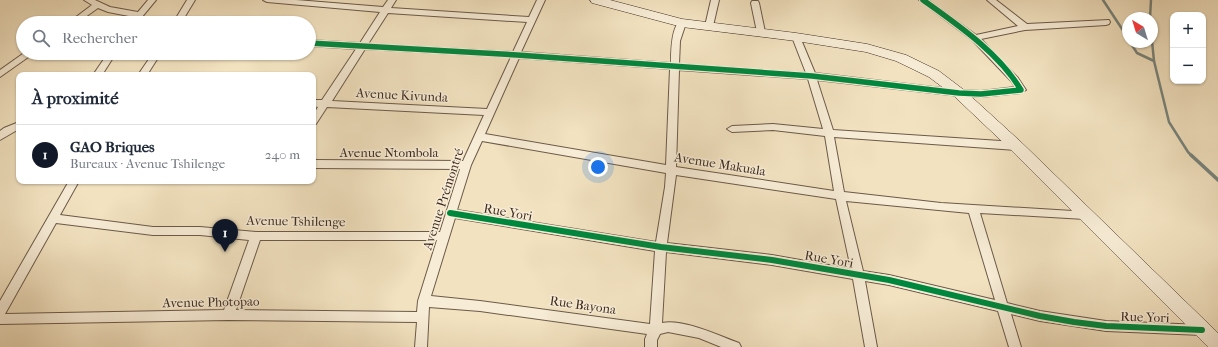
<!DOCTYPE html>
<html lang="fr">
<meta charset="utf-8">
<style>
:root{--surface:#fff;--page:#f6f6f7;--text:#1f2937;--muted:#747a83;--line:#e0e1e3;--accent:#111827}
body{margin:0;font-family:"IM FELL French Canon",serif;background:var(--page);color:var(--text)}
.controls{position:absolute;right:12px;top:12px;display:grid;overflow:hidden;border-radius:8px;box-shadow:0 1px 3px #0004}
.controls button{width:36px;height:36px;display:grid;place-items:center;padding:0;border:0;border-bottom:1px solid var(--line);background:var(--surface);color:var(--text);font:20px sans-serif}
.compass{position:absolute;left:1122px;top:12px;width:36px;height:36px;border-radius:50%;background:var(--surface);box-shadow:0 1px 3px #0004;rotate:322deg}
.you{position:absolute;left:598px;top:167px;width:14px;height:14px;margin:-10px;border:3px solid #fff;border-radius:50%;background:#1a73e8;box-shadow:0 0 0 6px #1a73e833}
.badge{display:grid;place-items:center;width:26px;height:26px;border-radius:50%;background:var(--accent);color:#fff;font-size:13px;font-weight:700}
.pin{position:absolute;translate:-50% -33px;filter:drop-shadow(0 1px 2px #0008)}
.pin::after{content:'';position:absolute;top:21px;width:14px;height:12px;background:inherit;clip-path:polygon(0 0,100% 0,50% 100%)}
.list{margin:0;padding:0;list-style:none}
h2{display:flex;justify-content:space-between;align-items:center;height:52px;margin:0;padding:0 16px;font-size:17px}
h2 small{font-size:13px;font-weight:400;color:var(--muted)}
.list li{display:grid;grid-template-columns:26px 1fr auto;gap:12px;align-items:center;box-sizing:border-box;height:60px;padding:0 16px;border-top:1px solid var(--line)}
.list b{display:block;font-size:15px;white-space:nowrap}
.list p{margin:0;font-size:13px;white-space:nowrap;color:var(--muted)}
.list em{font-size:13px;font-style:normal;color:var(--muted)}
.icon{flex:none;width:22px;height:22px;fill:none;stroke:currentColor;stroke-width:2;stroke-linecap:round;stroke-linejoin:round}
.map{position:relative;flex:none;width:1218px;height:347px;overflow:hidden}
.search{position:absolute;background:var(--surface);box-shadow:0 1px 3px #0004;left:16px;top:16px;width:300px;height:44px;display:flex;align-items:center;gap:10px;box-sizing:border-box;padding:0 14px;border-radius:22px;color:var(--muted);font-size:15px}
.panel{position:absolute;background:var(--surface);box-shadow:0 1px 3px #0004;left:16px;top:72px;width:300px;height:112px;border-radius:8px}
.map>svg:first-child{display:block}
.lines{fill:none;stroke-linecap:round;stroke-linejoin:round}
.stream-far1{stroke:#76837c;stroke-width:2.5}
.stream{stroke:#76837c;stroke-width:3.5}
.street-casing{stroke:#6b5a49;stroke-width:2}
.secondary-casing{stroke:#3e2c21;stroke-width:1}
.street{fill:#f7ecd6;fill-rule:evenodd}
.secondary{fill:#f7ecd6;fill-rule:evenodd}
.cycleway-far1-casing{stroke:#f7ecd6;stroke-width:8}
.cycleway-casing{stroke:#f7ecd6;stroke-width:9}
.cycleway-far1{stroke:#00873e;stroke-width:5.5}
.cycleway{stroke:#00873e;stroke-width:6}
.labels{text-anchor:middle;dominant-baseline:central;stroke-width:3;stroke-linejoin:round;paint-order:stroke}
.street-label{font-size:13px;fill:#3e2c21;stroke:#f7ecd6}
</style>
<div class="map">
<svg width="1218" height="347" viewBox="0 0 1218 347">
<rect width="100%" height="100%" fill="#f2e2c0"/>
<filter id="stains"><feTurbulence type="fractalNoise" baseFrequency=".005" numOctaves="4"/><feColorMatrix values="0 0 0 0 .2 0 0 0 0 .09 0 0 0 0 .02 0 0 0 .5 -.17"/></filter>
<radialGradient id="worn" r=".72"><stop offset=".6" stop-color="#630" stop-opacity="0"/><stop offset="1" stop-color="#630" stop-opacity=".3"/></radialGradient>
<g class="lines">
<g class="stream-far1">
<polyline points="1103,0 1128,38"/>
<polyline points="1150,18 1151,0"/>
<polyline points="1152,41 1154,61"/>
<polyline points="1130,42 1137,53 1154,61 1169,122 1188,152 1192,156"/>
</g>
<polyline class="stream" points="1191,155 1218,180"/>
<g class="street-casing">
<g id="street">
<polygon points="84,0 95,0 110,7 138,12 148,0 156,0 137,23 129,23 134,17 108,12 98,8 77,23 68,23 92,5"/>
<polygon points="187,0 195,0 181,23 173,23"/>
<path d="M 263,0 L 296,0 L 383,7 L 388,0 L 396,0 L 391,8 L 529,17 L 537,0 L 545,0 L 521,52 L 671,63 C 671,53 671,24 682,20 L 686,23 L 680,41 L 679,64 L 806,73 L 792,37 L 796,34 L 800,37 L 815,73 L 959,90 L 981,91 L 1015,87 L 1012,82 L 972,40 L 919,0 L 928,0 L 976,35 L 1018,26 L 987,0 L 996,0 L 1027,24 L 1109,20 L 1110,22 L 1109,24 L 1106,25 L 1025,30 L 981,39 L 1018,78 L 1026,90 L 1021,93 L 981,97 L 959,96 L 817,80 L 833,130 L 1016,142 L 1019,143 L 1021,146 L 1019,149 L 1016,150 L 834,137 L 844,192 L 941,203 L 1089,212 L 1090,215 L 1089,218 L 1085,219 L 980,213 L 1007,303 L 1040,311 L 1106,321 L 1202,325 L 1206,326 L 1208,330 L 1206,334 L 1202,335 L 1106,331 L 1040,321 L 1011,314 L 1021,347 L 1009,347 L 998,311 L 889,285 L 865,281 L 877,347 L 865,347 L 853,279 L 772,265 L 666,252 L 662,323 C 682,318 720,336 739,343 L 741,347 L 721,347 L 699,338 L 668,332 L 660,334 L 657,340 L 657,347 L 645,347 L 645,339 L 647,334 L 480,311 L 429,307 L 427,347 L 415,347 L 417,322 L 228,320 L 0,324 L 0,301 L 69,181 L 79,181 L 60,215 L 153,227 L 200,227 L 256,232 L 440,232 L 460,169 L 313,168 L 313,160 L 463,161 L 484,115 L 327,107 L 316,124 L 313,125 L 313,115 L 318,107 L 313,106 L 313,100 L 322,100 L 356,49 L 309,46 L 309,40 L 360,43 L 380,12 L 267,2 ZM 388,13 L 527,22 L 513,52 L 368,44 ZM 365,49 L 511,57 L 487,109 L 332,101 ZM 519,58 L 670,69 L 666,165 L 485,134 ZM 679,70 L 808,79 L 823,129 L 773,124 L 732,126 L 727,129 L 732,132 L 773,130 L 825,136 L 834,191 L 676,167 ZM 482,141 L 666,173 L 665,187 L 656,242 L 457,210 L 471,165 ZM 676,175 L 836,199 L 851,269 L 772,255 L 667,243 ZM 846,201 L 969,213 L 995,300 L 889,275 L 863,271 ZM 455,218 L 655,251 L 650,324 L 480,301 L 431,296 ZM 56,223 L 153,235 L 200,235 L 249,240 L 224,310 L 5,314 ZM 260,240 L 437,240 L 418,301 L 417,312 L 236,310 Z"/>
<polygon points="711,0 719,0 713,26 709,29 705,26"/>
<polygon points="752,1 758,1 759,3 765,32 764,34 758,34 757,32 751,3"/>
<polygon points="24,53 34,53 0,77 0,70"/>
<polygon points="108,53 116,53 102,75 93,75"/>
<polygon points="153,53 161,53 147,75 138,75"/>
<polygon points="19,122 19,129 0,140 0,131 4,128"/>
</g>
</g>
<g class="secondary-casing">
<polygon id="secondary" points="590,0 610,0 682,19 796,33 867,44 906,55 939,71 964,90 1021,142 1218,333 1218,347 1208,347 1011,150 954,96 929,77 896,61 866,52 796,41 682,27 592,3"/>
</g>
<use href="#street" class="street"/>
<use href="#secondary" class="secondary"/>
<g class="cycleway-far1-casing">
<path id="cycleway-far1" d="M 309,43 L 517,55 L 812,76 L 959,93 L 981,94 L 1021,90 C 999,53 958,25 923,0"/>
</g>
<g class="cycleway-casing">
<polyline id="cycleway" points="450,213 661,247 772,260 889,280 1040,316 1074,322 1106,326 1202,330"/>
</g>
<use href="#cycleway-far1" class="cycleway-far1"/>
<use href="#cycleway" class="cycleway"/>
</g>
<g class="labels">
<g class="street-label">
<text transform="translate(402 95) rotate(3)">Avenue Kivunda</text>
<text x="389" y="152">Avenue Ntombola</text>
<text transform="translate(720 164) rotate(9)">Avenue Makuala</text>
<text transform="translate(443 199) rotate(-72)">Avenue Prémontré</text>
<text transform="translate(508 212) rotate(10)">Rue Yori</text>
<text transform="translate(296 221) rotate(1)">Avenue Tshilenge</text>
<text transform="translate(829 259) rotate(10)">Rue Yori</text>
<text transform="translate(211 302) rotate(-1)">Avenue Photopao</text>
<text transform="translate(583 305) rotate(8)">Rue Bayona</text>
<text transform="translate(1145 317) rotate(2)">Rue Yori</text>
</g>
</g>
<rect width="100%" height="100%" filter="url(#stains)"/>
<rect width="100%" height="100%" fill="url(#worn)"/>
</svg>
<div class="controls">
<button>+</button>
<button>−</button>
</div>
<svg class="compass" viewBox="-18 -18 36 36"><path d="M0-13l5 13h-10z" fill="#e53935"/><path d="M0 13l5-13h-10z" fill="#747a83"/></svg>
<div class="you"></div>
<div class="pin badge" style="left:225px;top:252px">1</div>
<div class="search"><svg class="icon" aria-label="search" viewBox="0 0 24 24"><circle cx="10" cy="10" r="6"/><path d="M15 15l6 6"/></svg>Rechercher</div>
<section class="panel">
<h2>À proximité<small></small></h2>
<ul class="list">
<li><span class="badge">1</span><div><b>GAO Briques</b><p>Bureaux · Avenue Tshilenge</p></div><em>240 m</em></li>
</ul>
</section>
</div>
